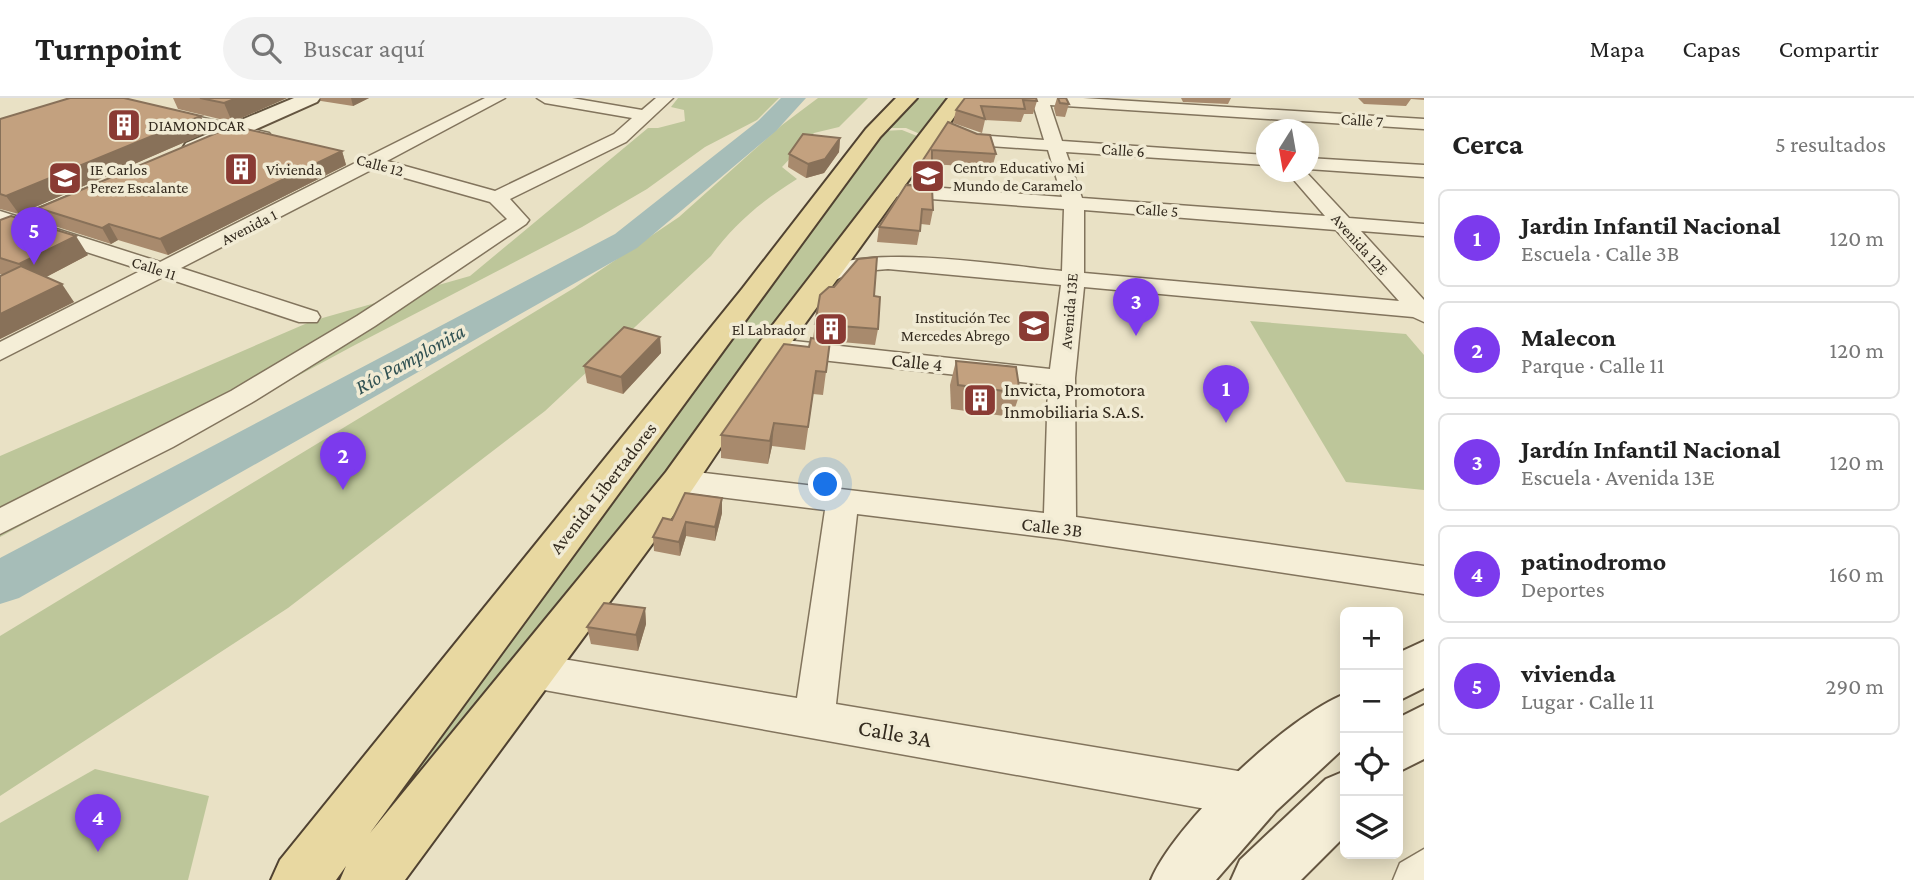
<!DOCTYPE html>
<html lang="es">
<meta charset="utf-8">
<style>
:root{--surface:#fff;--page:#f2f2f2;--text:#222;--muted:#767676;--line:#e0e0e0;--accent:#7c3aed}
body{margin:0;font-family:"Crimson Pro",serif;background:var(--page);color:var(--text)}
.controls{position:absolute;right:21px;bottom:21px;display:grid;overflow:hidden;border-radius:10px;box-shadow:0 4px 18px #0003}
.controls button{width:63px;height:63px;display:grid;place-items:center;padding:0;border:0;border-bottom:2px solid var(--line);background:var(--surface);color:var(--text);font:35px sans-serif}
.compass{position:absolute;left:1256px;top:21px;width:63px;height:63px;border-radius:50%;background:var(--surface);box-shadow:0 4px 18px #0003;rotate:191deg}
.you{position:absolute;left:826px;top:387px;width:24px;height:24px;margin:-18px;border:5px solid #fff;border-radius:50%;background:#1a73e8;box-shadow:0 0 0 10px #1a73e833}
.badge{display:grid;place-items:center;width:46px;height:46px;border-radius:50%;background:var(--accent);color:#fff;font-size:23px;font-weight:700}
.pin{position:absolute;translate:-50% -58px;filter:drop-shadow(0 2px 4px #0008)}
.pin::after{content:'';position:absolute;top:37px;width:24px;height:21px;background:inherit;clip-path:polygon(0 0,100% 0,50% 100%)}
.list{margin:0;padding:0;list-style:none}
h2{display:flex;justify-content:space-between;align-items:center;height:91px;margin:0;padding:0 28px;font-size:30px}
h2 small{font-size:23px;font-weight:400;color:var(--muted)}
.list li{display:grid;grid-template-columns:46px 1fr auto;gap:21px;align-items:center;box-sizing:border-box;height:98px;margin:0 14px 14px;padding:0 14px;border:2px solid var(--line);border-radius:10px}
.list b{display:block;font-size:26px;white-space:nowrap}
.list p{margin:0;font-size:23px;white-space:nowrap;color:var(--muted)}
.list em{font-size:23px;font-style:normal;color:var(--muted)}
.icon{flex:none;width:38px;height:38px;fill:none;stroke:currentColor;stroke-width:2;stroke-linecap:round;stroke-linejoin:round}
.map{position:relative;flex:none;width:1424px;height:782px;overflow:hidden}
header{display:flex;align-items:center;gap:42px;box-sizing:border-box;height:98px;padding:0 35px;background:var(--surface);border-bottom:2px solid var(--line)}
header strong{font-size:33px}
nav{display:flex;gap:38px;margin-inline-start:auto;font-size:24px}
.search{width:490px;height:63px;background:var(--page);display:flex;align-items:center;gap:18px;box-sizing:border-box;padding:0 24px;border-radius:38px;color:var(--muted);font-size:26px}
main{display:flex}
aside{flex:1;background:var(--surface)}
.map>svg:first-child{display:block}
.green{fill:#bdc69a}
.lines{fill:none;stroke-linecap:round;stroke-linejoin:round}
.river{fill:#a6bdb8;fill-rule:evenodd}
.street-casing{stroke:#82745d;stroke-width:3}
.secondary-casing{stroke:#645540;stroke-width:4}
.primary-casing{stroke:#504231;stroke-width:4}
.street{fill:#f5eed7;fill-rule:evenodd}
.secondary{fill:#f5eed7;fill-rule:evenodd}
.primary{fill:#e8d8a1;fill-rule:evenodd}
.wall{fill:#a88a6d}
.shaded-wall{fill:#887159}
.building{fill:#c3a17f;stroke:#887159;stroke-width:2}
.labels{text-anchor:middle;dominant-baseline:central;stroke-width:7;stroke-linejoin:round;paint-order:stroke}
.far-street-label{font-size:16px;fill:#342b1f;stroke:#f1ebd4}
.far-poi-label{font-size:16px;fill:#342b1f;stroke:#f1ebd4;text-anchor:start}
.street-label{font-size:19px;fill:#342b1f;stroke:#f1ebd4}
.poi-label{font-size:19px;fill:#342b1f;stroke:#f1ebd4;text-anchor:start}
.water-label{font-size:21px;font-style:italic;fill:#305152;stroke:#f1ebd4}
.near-street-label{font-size:23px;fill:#342b1f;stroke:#f1ebd4}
</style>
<header>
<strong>Turnpoint</strong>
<div class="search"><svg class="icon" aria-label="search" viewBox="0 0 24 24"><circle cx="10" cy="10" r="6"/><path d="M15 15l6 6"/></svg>Buscar aquí</div>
<nav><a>Mapa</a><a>Capas</a><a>Compartir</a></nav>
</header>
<main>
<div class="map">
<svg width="1424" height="782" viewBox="0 0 1424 782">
<rect width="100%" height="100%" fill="#e9e1c5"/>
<g class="green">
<polygon points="678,0 779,0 757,22 705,49 647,91 582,129 353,248 0,439 0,358 312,223 470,178 648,30 658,30 685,23 684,12 671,9"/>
<path d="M 818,0 L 868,0 L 839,29 L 814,35 L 782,69 L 797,81 C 762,103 735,125 711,158 L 545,313 L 288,510 L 0,698 L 0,538 L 574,190 L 679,119 L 782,27 Z"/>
<polygon points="911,0 954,0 927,39 906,30 888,30"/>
<polygon points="902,32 922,40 755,264 664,375 566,503 336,782 319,782 882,33"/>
<polygon points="1250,223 1406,236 1424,257 1424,392 1346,384"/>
<polygon points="95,671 209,698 188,782 0,782 0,725"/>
</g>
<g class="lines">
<polygon class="river" points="781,0 806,0 776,33 637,150 19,500 0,506 0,460 615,136 758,23"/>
<g class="street-casing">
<g id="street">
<polygon points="89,0 117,0 269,35 272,39 263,44 91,3"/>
<polygon points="485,0 505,0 387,63 495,93 614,36 632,20 545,5 537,0 572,0 642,12 656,0 673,0 626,44 510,101 529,122 526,126 375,228 251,305 173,349 0,436 0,410 231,293 357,218 507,121 490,104 373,71 181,170 317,214 320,219 317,224 299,224 163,179 0,262 0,244 142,172 0,126 0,113 160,164 357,64 359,59 369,58"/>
<path d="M 999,0 L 1083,0 L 1424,21 L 1424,31 L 1050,7 L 1062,43 L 1266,57 L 1266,67 L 1066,54 L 1082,100 L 1325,118 L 1287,74 L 1306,74 L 1349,120 L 1424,126 L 1424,138 L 1361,133 L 1424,202 L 1424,224 L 1413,219 L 1084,189 L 1075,280 L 1076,419 L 1424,468 L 1424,496 L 1060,441 L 857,416 L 836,606 L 1256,676 L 1272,683 L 1278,698 L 1272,713 L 1256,720 L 533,590 L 519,585 L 514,573 L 519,561 L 533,556 L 797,600 L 825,412 L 679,394 L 668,391 L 663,383 L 668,375 L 679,372 L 1044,415 L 1048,287 L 785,258 L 776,255 L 772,250 L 776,245 L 785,242 L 1050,271 L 1061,187 L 888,171 L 852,174 L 823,188 L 812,181 C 840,139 1013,169 1062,173 L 1064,111 L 891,98 L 881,92 L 891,86 L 1062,99 L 1048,52 L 975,47 L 944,34 L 952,29 L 977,37 L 1044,42 L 1033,6 L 1007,5 ZM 1084,112 L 1336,132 L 1399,203 L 1084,175 Z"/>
<polygon points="1308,60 1424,67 1424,79 1308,71"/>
<polygon points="1424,751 1424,782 1393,782 1400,765"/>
</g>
</g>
<g class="secondary-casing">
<g id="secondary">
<polygon points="294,0 320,0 317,4 202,55 194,56 183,50 186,45"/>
<polygon points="91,89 99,91 103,96 99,101 0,144 0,127"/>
<polygon points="1424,543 1424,590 1398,603 1398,555"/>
<path d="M 1345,596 L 1345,649 L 1276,713 L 1216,782 L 1151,782 C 1174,726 1288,618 1345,596 Z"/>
<polygon points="1424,607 1424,661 1398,674 1398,620"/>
<polygon points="1345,673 1345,738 1301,782 1231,782 1240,762 1326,681"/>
</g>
</g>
<g class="primary-casing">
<polygon id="primary" points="896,0 917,0 880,39 370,735 666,374 762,241 948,0 968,0 786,252 692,392 405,782 340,782 346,768 336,782 271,782 280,762 742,191 866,31"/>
</g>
<use href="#street" class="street"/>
<use href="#secondary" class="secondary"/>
<use href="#primary" class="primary"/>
</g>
<g class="wall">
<polygon points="173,0 287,0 232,24 178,11"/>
<polygon points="320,0 369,0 353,8 321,3"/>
<polygon points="965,0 1037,3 1033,16 1024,16 1021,24 985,22 982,35 953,25 956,12"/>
<polygon points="1057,0 1066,0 1069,6 1065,19 1056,18 1054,10"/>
<polygon points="1181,0 1231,0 1228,6 1183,4"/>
<polygon points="1358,0 1424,0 1424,2 1411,1 1406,8 1364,6"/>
<polygon points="0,21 208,34 19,116 0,111"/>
<polygon points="948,24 996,56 992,70 932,66 932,72 930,86 914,85 917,71"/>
<polygon points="840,40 839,54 824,75 806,80 788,69 789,56"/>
<polygon points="342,53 346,67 168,157 118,142 111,146 48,126 38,110"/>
<polygon points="906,87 933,112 930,127 921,126 917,147 877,144 879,129"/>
<polygon points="0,122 88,157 46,179 74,204 0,241 0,178 3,177 0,176"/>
<polygon points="874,198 878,231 875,247 830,243 823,297 813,296 805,352 772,348 768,366 721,360 721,337 809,249 813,241 815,226"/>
<polygon points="660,239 661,255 623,296 587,285 584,268"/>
<polygon points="956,263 1020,295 1012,319 951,311 950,287"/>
<polygon points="722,400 722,415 715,443 686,438 680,458 654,453 653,439 672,422"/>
<polygon points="645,510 646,526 638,553 591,546 587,529"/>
</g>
<g class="shaded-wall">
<polygon points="237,0 287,0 232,24 224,5"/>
<polygon points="351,0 369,0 353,8"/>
<polygon points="201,18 208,34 19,116 6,98"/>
<polygon points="840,40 839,54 824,75 806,80 808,66"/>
<polygon points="342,53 346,67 168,157 160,141"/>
<polygon points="109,126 118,142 111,146 102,130"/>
<polygon points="76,138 88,157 33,186 19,166"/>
<polygon points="62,186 74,204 0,241 0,216"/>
<polygon points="660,239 661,255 623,296 621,279"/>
<polygon points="774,325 772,348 768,366 770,343"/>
<polygon points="722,400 722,415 715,443 715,429"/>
<polygon points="686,424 686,438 680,458 679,444"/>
<polygon points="645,510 646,526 638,553 636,537"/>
</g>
<g class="building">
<polygon points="70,0 124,0 201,18 6,98 0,96 0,21"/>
<polygon points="200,0 237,0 224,5"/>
<polygon points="965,0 1036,0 1037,3 1023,2 1025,11 981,8 985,21 956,12"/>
<polygon points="1058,0 1066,0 1069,6 1060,5"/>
<polygon points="948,24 977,36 990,37 996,56 932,52 932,72 917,71"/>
<polygon points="233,28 342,53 160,141 109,126 102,130 38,110"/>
<polygon points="803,36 840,40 825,61 808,66 789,56"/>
<polygon points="906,87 932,89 933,112 922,111 920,133 879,129"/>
<polygon points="11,118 76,138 19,166 0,160 0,122"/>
<polygon points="877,159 874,198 880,199 878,231 815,226 820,197 829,189 834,189 858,161"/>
<polygon points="21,168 62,186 0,216 0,178"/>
<polygon points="624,229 660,239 621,279 584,268"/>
<polygon points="811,240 830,243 826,274 816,273 808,329 774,325 770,343 721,337 784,246 809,249"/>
<polygon points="956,263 1016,269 1020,295 958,287"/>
<polygon points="685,395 722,400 715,429 686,424 679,444 653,439 663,420 672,422"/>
<polygon points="604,505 645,510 636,537 587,529"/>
</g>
<defs>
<g id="building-square" transform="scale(1.75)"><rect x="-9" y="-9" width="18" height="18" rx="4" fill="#8a3b34" stroke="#f1ebd4"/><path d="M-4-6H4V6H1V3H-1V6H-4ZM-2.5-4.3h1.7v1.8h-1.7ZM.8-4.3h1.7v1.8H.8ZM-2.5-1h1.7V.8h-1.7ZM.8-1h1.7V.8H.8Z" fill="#fff"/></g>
<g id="school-square" transform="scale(1.75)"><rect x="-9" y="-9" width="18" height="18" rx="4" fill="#8a3b34" stroke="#f1ebd4"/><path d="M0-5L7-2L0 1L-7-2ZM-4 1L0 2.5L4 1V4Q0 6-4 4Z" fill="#fff"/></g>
</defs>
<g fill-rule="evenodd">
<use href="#building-square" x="124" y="27"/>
<use href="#building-square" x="241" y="71"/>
<use href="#school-square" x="928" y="78"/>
<use href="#school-square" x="65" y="80"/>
<use href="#school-square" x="1034" y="228"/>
<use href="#building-square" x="831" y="231"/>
<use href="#building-square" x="980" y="302"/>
</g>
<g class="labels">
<g class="far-street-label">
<text transform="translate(1362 22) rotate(4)">Calle 7</text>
<text transform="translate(1123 52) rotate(4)">Calle 6</text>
<text transform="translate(380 67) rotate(15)">Calle 12</text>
<text transform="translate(1157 112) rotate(4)">Calle 5</text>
<text transform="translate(249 129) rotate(-27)">Avenida 1</text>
<text transform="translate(1360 146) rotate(48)">Avenida 12E</text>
<text transform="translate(154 170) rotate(18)">Calle 11</text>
<text transform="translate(1069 213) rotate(-85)">Avenida 13E</text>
</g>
<g class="far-poi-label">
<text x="148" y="27">DIAMONDCAR</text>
<text x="953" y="69">Centro Educativo Mi<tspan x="953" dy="18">Mundo de Caramelo</tspan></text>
<text x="90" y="71">IE Carlos<tspan x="90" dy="18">Perez Escalante</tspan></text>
<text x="266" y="71">Vivienda</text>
<text x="1010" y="219" text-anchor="end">Institución Tec<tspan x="1010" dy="18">Mercedes Abrego</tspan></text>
<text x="806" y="231" text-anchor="end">El Labrador</text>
</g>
<g class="street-label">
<text transform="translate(917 264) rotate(6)">Calle 4</text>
<text transform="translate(603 390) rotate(-52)">Avenida Libertadores</text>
<text transform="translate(1052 429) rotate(7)">Calle 3B</text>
</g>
<g class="poi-label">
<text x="1004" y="291">Invicta, Promotora<tspan x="1004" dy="22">Inmobiliaria S.A.S.</tspan></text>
</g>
<g class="water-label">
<text transform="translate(410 261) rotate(-29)">Río Pamplonita</text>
</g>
<g class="near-street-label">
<text transform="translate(895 635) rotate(10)">Calle 3A</text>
</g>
</g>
</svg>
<div class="controls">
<button>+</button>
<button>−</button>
<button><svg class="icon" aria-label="locate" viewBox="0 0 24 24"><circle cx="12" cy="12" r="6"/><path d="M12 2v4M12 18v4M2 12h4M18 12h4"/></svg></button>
<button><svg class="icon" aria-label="layers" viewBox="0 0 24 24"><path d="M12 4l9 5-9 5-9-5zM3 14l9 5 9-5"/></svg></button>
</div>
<svg class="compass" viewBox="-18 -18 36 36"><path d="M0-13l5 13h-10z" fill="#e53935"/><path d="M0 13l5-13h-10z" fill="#767676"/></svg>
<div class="you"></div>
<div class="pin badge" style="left:1226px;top:325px">1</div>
<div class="pin badge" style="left:343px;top:392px">2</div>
<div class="pin badge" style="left:1136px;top:238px">3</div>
<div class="pin badge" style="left:98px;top:754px">4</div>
<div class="pin badge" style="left:34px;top:167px">5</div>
</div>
<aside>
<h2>Cerca<small>5 resultados</small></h2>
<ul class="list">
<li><span class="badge">1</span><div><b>Jardin Infantil Nacional</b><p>Escuela · Calle 3B</p></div><em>120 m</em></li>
<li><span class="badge">2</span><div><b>Malecon</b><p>Parque · Calle 11</p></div><em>120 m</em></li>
<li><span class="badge">3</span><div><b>Jardín Infantil Nacional</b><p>Escuela · Avenida 13E</p></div><em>120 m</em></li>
<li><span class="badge">4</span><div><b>patinodromo</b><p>Deportes</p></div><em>160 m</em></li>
<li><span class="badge">5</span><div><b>vivienda</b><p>Lugar · Calle 11</p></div><em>290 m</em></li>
</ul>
</aside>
</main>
